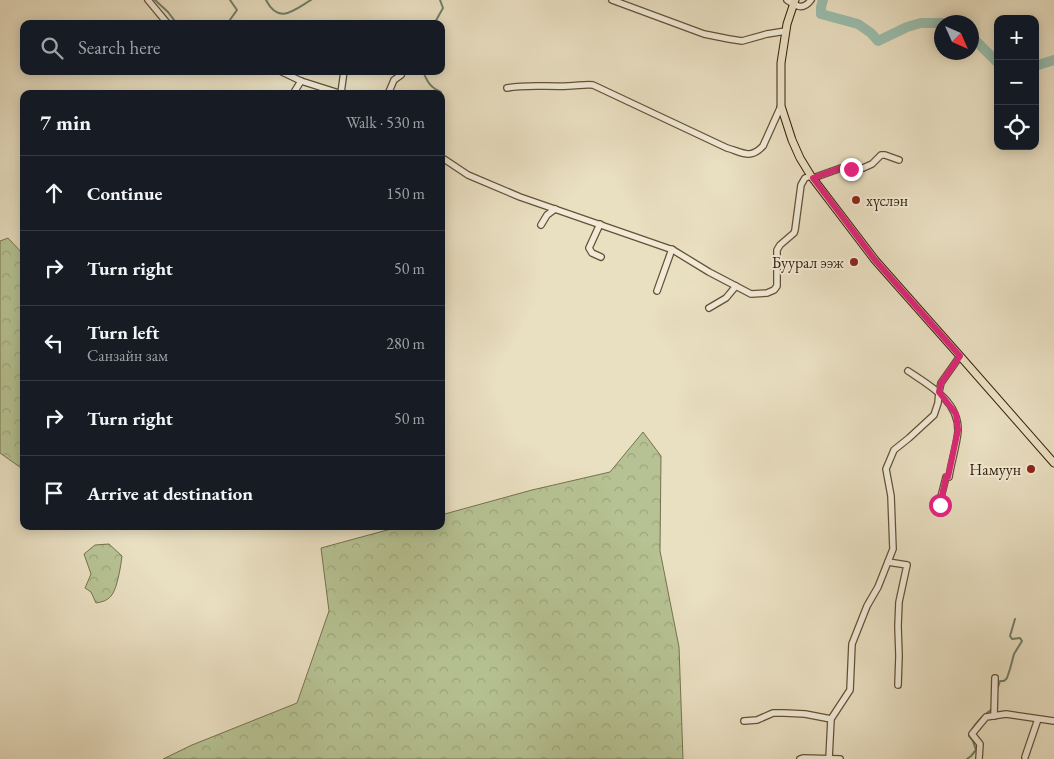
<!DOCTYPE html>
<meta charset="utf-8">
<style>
:root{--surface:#171b24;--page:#20242c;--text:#f1f3f6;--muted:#9ea1a6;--line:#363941}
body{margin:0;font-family:"EB Garamond",serif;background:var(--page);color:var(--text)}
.controls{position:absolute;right:15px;top:15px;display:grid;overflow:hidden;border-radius:10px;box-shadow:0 2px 12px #0003}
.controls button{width:45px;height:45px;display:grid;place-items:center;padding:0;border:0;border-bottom:1px solid var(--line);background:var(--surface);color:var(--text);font:25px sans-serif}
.compass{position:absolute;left:934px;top:15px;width:45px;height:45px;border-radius:50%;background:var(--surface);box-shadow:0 2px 12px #0003;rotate:135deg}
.stop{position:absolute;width:15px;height:15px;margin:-11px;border:4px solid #db2777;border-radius:50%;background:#fff}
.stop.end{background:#db2777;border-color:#fff;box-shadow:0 1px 5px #0008}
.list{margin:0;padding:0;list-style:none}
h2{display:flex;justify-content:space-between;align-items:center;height:65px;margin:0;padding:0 20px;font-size:21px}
h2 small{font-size:16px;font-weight:400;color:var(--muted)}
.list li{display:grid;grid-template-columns:32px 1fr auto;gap:15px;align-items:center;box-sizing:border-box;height:75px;padding:0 20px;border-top:1px solid var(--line)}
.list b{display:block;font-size:19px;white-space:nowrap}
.list p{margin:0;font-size:16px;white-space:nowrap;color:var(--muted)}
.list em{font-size:16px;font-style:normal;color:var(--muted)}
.icon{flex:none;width:28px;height:28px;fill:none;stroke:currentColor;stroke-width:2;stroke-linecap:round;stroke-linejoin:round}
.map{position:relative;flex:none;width:1054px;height:759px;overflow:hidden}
.search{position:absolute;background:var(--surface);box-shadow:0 2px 12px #0003;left:20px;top:20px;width:425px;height:55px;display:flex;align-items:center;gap:12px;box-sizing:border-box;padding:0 18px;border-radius:10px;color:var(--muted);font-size:19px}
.panel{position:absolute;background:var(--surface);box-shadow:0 2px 12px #0003;left:20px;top:90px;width:425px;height:440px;border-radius:10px}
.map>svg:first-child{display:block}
.forest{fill:url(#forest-crowns);stroke:#76724c}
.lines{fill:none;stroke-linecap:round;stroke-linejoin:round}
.stream{stroke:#717f6a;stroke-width:2}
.river{stroke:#99bdad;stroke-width:10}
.minor-casing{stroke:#635135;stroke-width:8}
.major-casing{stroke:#362206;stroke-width:9}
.minor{stroke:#f1ead7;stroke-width:5.5}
.major{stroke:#e9dfc1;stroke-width:7}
.route{stroke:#db2777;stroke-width:6}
.poi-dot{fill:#8f2418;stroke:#f1ead7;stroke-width:2}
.labels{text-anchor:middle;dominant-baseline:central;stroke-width:4;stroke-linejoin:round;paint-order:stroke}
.poi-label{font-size:16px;fill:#362206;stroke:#f1ead7;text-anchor:end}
</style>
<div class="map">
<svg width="1054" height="759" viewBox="0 0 1054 759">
<defs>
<pattern id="forest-crowns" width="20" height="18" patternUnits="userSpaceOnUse" patternTransform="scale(1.25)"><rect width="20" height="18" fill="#b6c293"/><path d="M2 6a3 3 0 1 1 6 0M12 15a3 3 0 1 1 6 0" fill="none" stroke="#9da67d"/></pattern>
</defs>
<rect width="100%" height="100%" fill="#e9dfc1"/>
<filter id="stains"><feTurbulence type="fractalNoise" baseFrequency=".004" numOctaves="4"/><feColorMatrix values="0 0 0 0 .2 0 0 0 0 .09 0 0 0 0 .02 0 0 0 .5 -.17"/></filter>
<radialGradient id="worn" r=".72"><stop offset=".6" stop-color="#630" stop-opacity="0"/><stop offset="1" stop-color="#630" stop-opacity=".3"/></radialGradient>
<g class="forest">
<polygon points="8,238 24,255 24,470 0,453 0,241"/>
<polygon points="643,432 661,456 660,551 679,647 683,759 163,759 192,745 297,703 329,611 321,548 402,526 441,526 441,515 532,490 610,472"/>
<path d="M 109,544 L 122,556 C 121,565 117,590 111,596 C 107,601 101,602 96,603 L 91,592 L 85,588 L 91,574 L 84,554 L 95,545 Z"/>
</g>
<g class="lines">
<g class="stream">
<polyline points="155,0 168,12 177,24"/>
<path d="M 266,0 C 279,25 294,10 311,0"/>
<polyline points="227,24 237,10 230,0"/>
<polyline points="434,24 443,8 440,0"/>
<path d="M 423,71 C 427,82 431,88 441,92"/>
<polyline points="997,690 1000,681 1004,681 1007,678 1010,669 1014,654 1022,641 1020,638 1012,639 1010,636 1015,619"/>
<path d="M 967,759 L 971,756 L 976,750 L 973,741 L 969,736 C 973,724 983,716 992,709"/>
</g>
<g class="river">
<polyline points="823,0 821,7 821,14 858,24 871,33 878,41 907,27 921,23 942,23"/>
<polyline points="972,37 998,63"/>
<polyline points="1035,66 1054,60"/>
</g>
<g class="minor-casing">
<g id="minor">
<polyline points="148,0 168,24"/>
<polyline points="612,0 704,34 729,39 742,41 767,34 786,31"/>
<path d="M 787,0 C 796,6 803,11 811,0"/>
<polyline points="280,71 301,81 342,94"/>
<path d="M 507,88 C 527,84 548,87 568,86 C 577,86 585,84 593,85 L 727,148 C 742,152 750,160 763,146 L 781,106"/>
<polyline points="341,93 344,71"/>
<polyline points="293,94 301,81"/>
<polyline points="388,94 394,80 401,75 398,71"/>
<polyline points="441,157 468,175 520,197 673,250 709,272 751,294 767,293 774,290 777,286 777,250 780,245 794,233 795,230 801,185 805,178 811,176"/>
<polyline points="813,178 841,168 851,169 863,168 872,164 881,155 885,155 899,160"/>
<polyline points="600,224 589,248 592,253 601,257"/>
<polyline points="541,225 547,215 555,209"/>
<polyline points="657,291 672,249"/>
<polyline points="709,308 726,298 736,286"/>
<path d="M 908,371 C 929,385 959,401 958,431 C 957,444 951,463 949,477 L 946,477 L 939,505"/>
<polyline points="888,562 907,565 899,602 898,626 899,656 898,685"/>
<polyline points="994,716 995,678"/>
<polyline points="744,721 757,720 773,713 784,713 805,714 831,719"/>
<polyline points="1025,757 1038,719"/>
<polyline points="800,759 803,758 840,759"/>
<polyline points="829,759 831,719 850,690 852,644 867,606 878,587 893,549 891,496 886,469 894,450 909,438 934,415 938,403 939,392 941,383 960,356"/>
<polyline points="979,759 980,744 972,734 986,717 1006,714 1054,721"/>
</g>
</g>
<g class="major-casing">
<polyline id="major" points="795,0 787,24 781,63 781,106 792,140 800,158 811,176 875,260 960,356 1054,463"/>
</g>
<use href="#minor" class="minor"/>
<use href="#major" class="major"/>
</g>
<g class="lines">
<polyline class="route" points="851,169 841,168 813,178 875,260 960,356 941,383 939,392 956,414 958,430 948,477 946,477 940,505"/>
</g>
<g class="poi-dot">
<circle cx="856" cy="200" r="5"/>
<circle cx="854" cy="262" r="5"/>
<circle cx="1031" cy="469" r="5"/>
</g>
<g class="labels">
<g class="poi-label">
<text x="866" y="200" text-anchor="start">хүслэн</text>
<text x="844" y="262">Буурал ээж</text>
<text x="1021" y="469">Намуун</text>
</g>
</g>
<rect width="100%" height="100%" filter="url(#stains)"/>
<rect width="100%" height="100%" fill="url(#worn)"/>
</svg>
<div class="controls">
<button>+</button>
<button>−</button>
<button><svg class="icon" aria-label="locate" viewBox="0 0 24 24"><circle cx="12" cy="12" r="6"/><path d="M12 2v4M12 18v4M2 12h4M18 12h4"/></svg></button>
</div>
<svg class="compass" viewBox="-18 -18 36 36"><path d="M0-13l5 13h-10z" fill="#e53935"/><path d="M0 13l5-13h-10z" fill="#9ea1a6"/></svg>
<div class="stop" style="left:940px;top:505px"></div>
<div class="stop end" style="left:851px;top:169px"></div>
<div class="search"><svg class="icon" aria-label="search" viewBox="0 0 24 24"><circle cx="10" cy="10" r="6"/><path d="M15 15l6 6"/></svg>Search here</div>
<section class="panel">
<h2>7 min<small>Walk · 530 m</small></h2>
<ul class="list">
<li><svg class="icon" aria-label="ahead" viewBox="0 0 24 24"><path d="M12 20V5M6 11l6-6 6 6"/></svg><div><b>Continue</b></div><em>150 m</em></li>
<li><svg class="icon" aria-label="right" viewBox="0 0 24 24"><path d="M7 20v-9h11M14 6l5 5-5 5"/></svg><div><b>Turn right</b></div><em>50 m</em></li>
<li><svg class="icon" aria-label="left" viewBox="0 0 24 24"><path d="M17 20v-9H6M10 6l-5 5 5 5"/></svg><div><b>Turn left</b><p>Санзайн зам</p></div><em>280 m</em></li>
<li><svg class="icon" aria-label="right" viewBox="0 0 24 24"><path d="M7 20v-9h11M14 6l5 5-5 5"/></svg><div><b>Turn right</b></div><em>50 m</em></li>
<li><svg class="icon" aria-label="arrive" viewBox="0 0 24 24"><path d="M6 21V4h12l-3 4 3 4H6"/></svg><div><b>Arrive at destination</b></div></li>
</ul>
</section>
</div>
